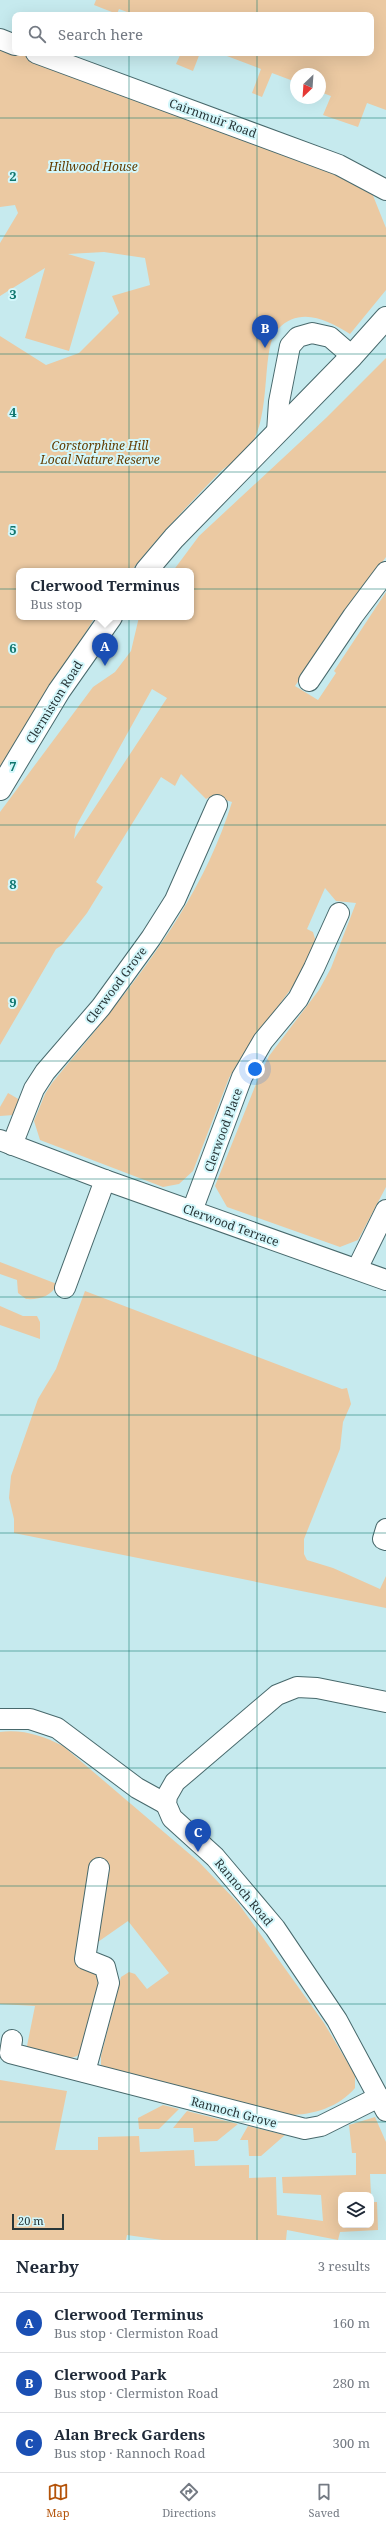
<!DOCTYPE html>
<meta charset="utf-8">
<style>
:root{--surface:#fff;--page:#f6f6f7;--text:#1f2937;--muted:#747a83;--line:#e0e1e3;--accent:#b45309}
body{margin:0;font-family:"Noto Serif",serif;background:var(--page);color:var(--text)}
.controls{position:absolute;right:12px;bottom:12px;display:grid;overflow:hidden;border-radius:8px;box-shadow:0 4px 16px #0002}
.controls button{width:36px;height:36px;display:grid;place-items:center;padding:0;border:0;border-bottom:1px solid var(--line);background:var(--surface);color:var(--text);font:20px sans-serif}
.compass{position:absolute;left:290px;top:68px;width:36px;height:36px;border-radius:50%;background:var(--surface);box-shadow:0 4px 16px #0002;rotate:205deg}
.scale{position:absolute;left:12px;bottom:10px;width:52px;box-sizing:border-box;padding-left:4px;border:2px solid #283638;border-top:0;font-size:11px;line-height:14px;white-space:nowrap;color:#283638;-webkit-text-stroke:3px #d3f7fb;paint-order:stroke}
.you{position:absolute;left:255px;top:1069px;width:14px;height:14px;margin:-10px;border:3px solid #fff;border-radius:50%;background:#1a73e8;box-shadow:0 0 0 6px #1a73e833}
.badge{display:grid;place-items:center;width:26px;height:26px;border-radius:50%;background:var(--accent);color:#fff;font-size:13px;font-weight:700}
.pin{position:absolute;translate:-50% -33px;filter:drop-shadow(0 1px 2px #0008)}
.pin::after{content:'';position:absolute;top:21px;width:14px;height:12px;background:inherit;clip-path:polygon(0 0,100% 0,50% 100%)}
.popup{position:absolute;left:16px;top:568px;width:178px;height:52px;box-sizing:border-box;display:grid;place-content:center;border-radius:8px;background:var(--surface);filter:drop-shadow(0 1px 3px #0005);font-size:13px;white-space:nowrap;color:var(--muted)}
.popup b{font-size:15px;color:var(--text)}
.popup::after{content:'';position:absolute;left:50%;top:100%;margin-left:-8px;border:8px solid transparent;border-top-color:var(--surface)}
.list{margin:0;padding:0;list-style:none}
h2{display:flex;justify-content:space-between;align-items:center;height:52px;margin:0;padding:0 16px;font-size:17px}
h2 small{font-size:13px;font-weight:400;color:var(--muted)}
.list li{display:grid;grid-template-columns:26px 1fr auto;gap:12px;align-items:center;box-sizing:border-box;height:60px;padding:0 16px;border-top:1px solid var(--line)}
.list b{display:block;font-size:15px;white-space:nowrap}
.list p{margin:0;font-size:13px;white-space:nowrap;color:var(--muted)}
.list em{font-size:13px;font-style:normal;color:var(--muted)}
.icon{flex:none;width:22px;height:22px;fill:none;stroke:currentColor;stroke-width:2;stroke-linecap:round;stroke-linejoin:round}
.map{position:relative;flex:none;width:386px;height:2240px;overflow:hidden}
.search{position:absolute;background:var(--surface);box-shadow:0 4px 16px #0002;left:12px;right:12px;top:12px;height:44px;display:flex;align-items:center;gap:10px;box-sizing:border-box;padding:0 14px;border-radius:8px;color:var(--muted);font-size:15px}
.sheet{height:232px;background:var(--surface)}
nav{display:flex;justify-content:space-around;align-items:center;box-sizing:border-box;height:56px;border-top:1px solid var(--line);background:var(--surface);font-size:11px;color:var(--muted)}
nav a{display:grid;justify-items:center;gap:2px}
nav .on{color:var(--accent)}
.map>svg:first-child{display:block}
.green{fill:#ebc9a2;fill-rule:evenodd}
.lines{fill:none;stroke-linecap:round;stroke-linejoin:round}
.minor-casing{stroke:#48696c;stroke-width:22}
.tertiary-casing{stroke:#48696c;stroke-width:24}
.minor{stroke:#fff;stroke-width:20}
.tertiary{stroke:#fff;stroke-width:22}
.grid{fill:none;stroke:#0f766e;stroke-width:1;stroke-opacity:0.55}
.labels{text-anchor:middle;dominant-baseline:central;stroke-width:4;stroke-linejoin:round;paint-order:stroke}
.street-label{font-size:12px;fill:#283638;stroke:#d3f7fb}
.park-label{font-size:12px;font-style:italic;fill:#623c00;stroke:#d3f7fb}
.grid-label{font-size:13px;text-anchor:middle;font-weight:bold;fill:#0f766e;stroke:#d3f7fb;stroke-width:4;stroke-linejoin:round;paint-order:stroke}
</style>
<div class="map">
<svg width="386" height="2240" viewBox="0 0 386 2240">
<rect width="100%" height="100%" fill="#c6eaee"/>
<g class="green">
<polygon points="96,0 386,0 386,110 367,103 358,127 323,115 331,96 320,92 320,74 296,74 296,82 272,73 262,97 252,93 261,69 219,53 371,53 371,15 126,15 127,12 119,9 117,14 94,5"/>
<path d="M 0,39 L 15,53 L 36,53 L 366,178 L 386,228 L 386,290 L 350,334 C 328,320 300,306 278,329 C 260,347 273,416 249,448 C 242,458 228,464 219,473 C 188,505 158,537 131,571 L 19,571 L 19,617 L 95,617 L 0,773 L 0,336 L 46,365 L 79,353 L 119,313 L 112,296 L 150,285 L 145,258 L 104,252 L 68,254 L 95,262 L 69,351 L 25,338 L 45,268 L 0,296 L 0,243 L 18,213 L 15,205 L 0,207 Z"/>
<polygon points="181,53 200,53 193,71 176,64"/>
<path d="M 386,358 L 386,557 L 354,600 L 295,686 L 318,700 L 336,673 L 334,671 L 386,592 L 386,1187 L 358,1240 L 340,1247 L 227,1207 L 215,1186 L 260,1074 L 269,1056 L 319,990 L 331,968 L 356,903 L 336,901 L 325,888 L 307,929 L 313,932 L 316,942 L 299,978 L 245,1051 L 229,1078 L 193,1171 L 179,1184 L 163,1187 L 40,1140 L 34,1121 L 45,1094 L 52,1083 C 123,997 199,910 232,802 L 212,796 L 206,799 L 181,774 L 175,786 L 161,777 L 96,882 L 103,887 L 87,913 L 62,945 L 56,949 L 0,1045 L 0,812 L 93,687 L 115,672 L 131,651 L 139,617 L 191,617 L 191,571 L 173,571 L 199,536 L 326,418 ZM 152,689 L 167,698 L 74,839 L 76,826 Z"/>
<polygon points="8,1093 20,1100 14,1115 0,1116 0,1107"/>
<path d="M 0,1262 L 57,1284 C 52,1296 39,1300 26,1299 L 18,1293 L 17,1280 L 0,1274 Z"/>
<polygon points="85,1291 342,1389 347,1388 351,1404 343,1422 340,1449 304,1539 304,1554 307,1560 333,1568 380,1589 386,1576 386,1608 14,1533 14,1519 9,1498 11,1476 38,1399 56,1369"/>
<polygon points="0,1306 23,1316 37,1316 40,1322 40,1339 0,1325"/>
<path d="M 0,1732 C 23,1729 43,1736 63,1746 L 199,1862 L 238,1903 L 324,2023 L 355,2075 L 355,2088 C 339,2107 313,2115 289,2115 L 110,2070 L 101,2065 L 101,2056 L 121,1977 L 129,1972 L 135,1974 L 147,1989 L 169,1973 L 128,1921 L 95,1944 L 110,1868 L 95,1867 L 79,1967 L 96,1970 L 100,1978 L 82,2051 L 77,2056 L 68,2059 L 26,2051 L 35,2006 L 0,2004 Z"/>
<polygon points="0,2080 67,2091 55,2150 98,2150 98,2137 139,2136 140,2152 194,2150 195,2166 249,2165 249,2178 276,2177 277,2215 323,2221 321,2195 283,2193 282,2177 356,2175 356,2153 352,2153 349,2125 375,2117 386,2142 386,2174 370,2174 371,2195 341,2195 341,2225 371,2225 371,2199 371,2202 377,2202 378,2230 340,2232 338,2240 287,2230 286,2240 162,2240 127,2235 126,2240 0,2240"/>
<polygon points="163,2105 179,2109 159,2129 139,2129 138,2118"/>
<polygon points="187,2111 238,2124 217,2141 194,2142 193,2128 173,2128"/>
<polygon points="248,2126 285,2135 261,2156 249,2156 248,2140 240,2140"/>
</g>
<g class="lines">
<g class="minor-casing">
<g id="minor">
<polyline points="0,39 15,45"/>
<polyline points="36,53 339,165 386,190"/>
<polyline points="277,432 279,402 290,346 298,337 312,333 330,337 352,356"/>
<polyline points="309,681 353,616 386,572"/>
<polyline points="0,1140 105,1180 386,1280"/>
<polyline points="12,1145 34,1089 45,1072 101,1007 151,938 175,900 217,805"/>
<polyline points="192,1211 242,1077 263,1041 298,999 314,968 339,913"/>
<polyline points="357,1269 386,1210"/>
<polyline points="65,1288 105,1180"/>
<polyline points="386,1529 383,1539 386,1540"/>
<polyline points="386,1702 317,1688 297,1687 277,1695 175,1782 167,1796 166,1804 172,1818 215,1857 275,1928 337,2020 386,2111"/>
<polyline points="0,1719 30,1719 57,1728 137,1788 166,1804"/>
<polyline points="12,2040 10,2053 305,2129 321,2126 379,2097"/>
<polyline points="85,2072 109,1983 105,1967 85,1959 99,1868"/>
</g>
</g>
<g class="tertiary-casing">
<g id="tertiary">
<polyline points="146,571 174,538 352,356 386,318"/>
<polyline points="0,789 59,691 111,617"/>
</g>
</g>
<use href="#minor" class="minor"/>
<use href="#tertiary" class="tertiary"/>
</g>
<path class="grid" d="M 129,0 L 129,15M 257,0 L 257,15M 129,53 L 129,2240M 257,53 L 257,2240M 0,118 L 386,118M 0,236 L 386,236M 0,354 L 386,354M 0,472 L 386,472M 0,589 L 386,589M 0,707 L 386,707M 0,825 L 386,825M 0,943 L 386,943M 0,1061 L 386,1061M 0,1179 L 386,1179M 0,1297 L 386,1297M 0,1415 L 386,1415M 0,1533 L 386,1533M 0,1651 L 386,1651M 0,1768 L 386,1768M 0,1886 L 386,1886M 0,2004 L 386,2004M 0,2122 L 386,2122"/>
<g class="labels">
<g class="street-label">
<text transform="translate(213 118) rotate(20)">Cairnmuir Road</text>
<text transform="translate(54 702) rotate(-58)">Clermiston Road</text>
<text transform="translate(116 985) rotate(-53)">Clerwood Grove</text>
<text transform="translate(223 1130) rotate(-70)">Clerwood Place</text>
<text transform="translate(231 1225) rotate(20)">Clerwood Terrace</text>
<text transform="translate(244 1892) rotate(50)">Rannoch Road</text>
<text transform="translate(234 2112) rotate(15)">Rannoch Grove</text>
</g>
<g class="park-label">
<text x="93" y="166">Hillwood House</text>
<text x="100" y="445">Corstorphine Hill<tspan x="100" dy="14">Local Nature Reserve</tspan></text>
</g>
</g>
<g class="grid-label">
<text x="13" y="181">2</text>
<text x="13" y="299">3</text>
<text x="13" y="417">4</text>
<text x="13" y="535">5</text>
<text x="13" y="653">6</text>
<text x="13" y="771">7</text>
<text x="13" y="889">8</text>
<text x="13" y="1007">9</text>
</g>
</svg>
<div class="controls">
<button><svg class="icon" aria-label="layers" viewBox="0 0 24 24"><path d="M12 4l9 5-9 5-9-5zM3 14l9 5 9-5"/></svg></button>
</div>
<svg class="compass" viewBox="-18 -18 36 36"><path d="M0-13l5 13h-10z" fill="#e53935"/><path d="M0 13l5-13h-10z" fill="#747a83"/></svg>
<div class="scale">20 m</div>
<div class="you"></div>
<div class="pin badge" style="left:105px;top:666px;background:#1a4fb4">A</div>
<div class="popup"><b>Clerwood Terminus</b>Bus stop</div>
<div class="pin badge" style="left:265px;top:348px;background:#1a4fb4">B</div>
<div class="pin badge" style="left:198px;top:1852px;background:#1a4fb4">C</div>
<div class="search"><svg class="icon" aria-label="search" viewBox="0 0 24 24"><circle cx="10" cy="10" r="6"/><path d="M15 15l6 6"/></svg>Search here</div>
</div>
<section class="sheet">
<h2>Nearby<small>3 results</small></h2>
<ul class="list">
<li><span class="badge" style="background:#1a4fb4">A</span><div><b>Clerwood Terminus</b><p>Bus stop · Clermiston Road</p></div><em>160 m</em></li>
<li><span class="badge" style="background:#1a4fb4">B</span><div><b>Clerwood Park</b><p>Bus stop · Clermiston Road</p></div><em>280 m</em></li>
<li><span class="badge" style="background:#1a4fb4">C</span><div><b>Alan Breck Gardens</b><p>Bus stop · Rannoch Road</p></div><em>300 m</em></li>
</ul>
</section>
<nav>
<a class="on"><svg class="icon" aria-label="map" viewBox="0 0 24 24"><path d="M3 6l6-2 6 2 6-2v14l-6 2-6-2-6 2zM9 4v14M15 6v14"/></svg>Map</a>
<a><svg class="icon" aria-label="directions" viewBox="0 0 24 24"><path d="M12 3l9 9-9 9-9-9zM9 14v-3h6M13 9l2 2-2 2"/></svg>Directions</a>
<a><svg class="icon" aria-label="saved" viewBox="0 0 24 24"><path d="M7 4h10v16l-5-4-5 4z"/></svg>Saved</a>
</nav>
